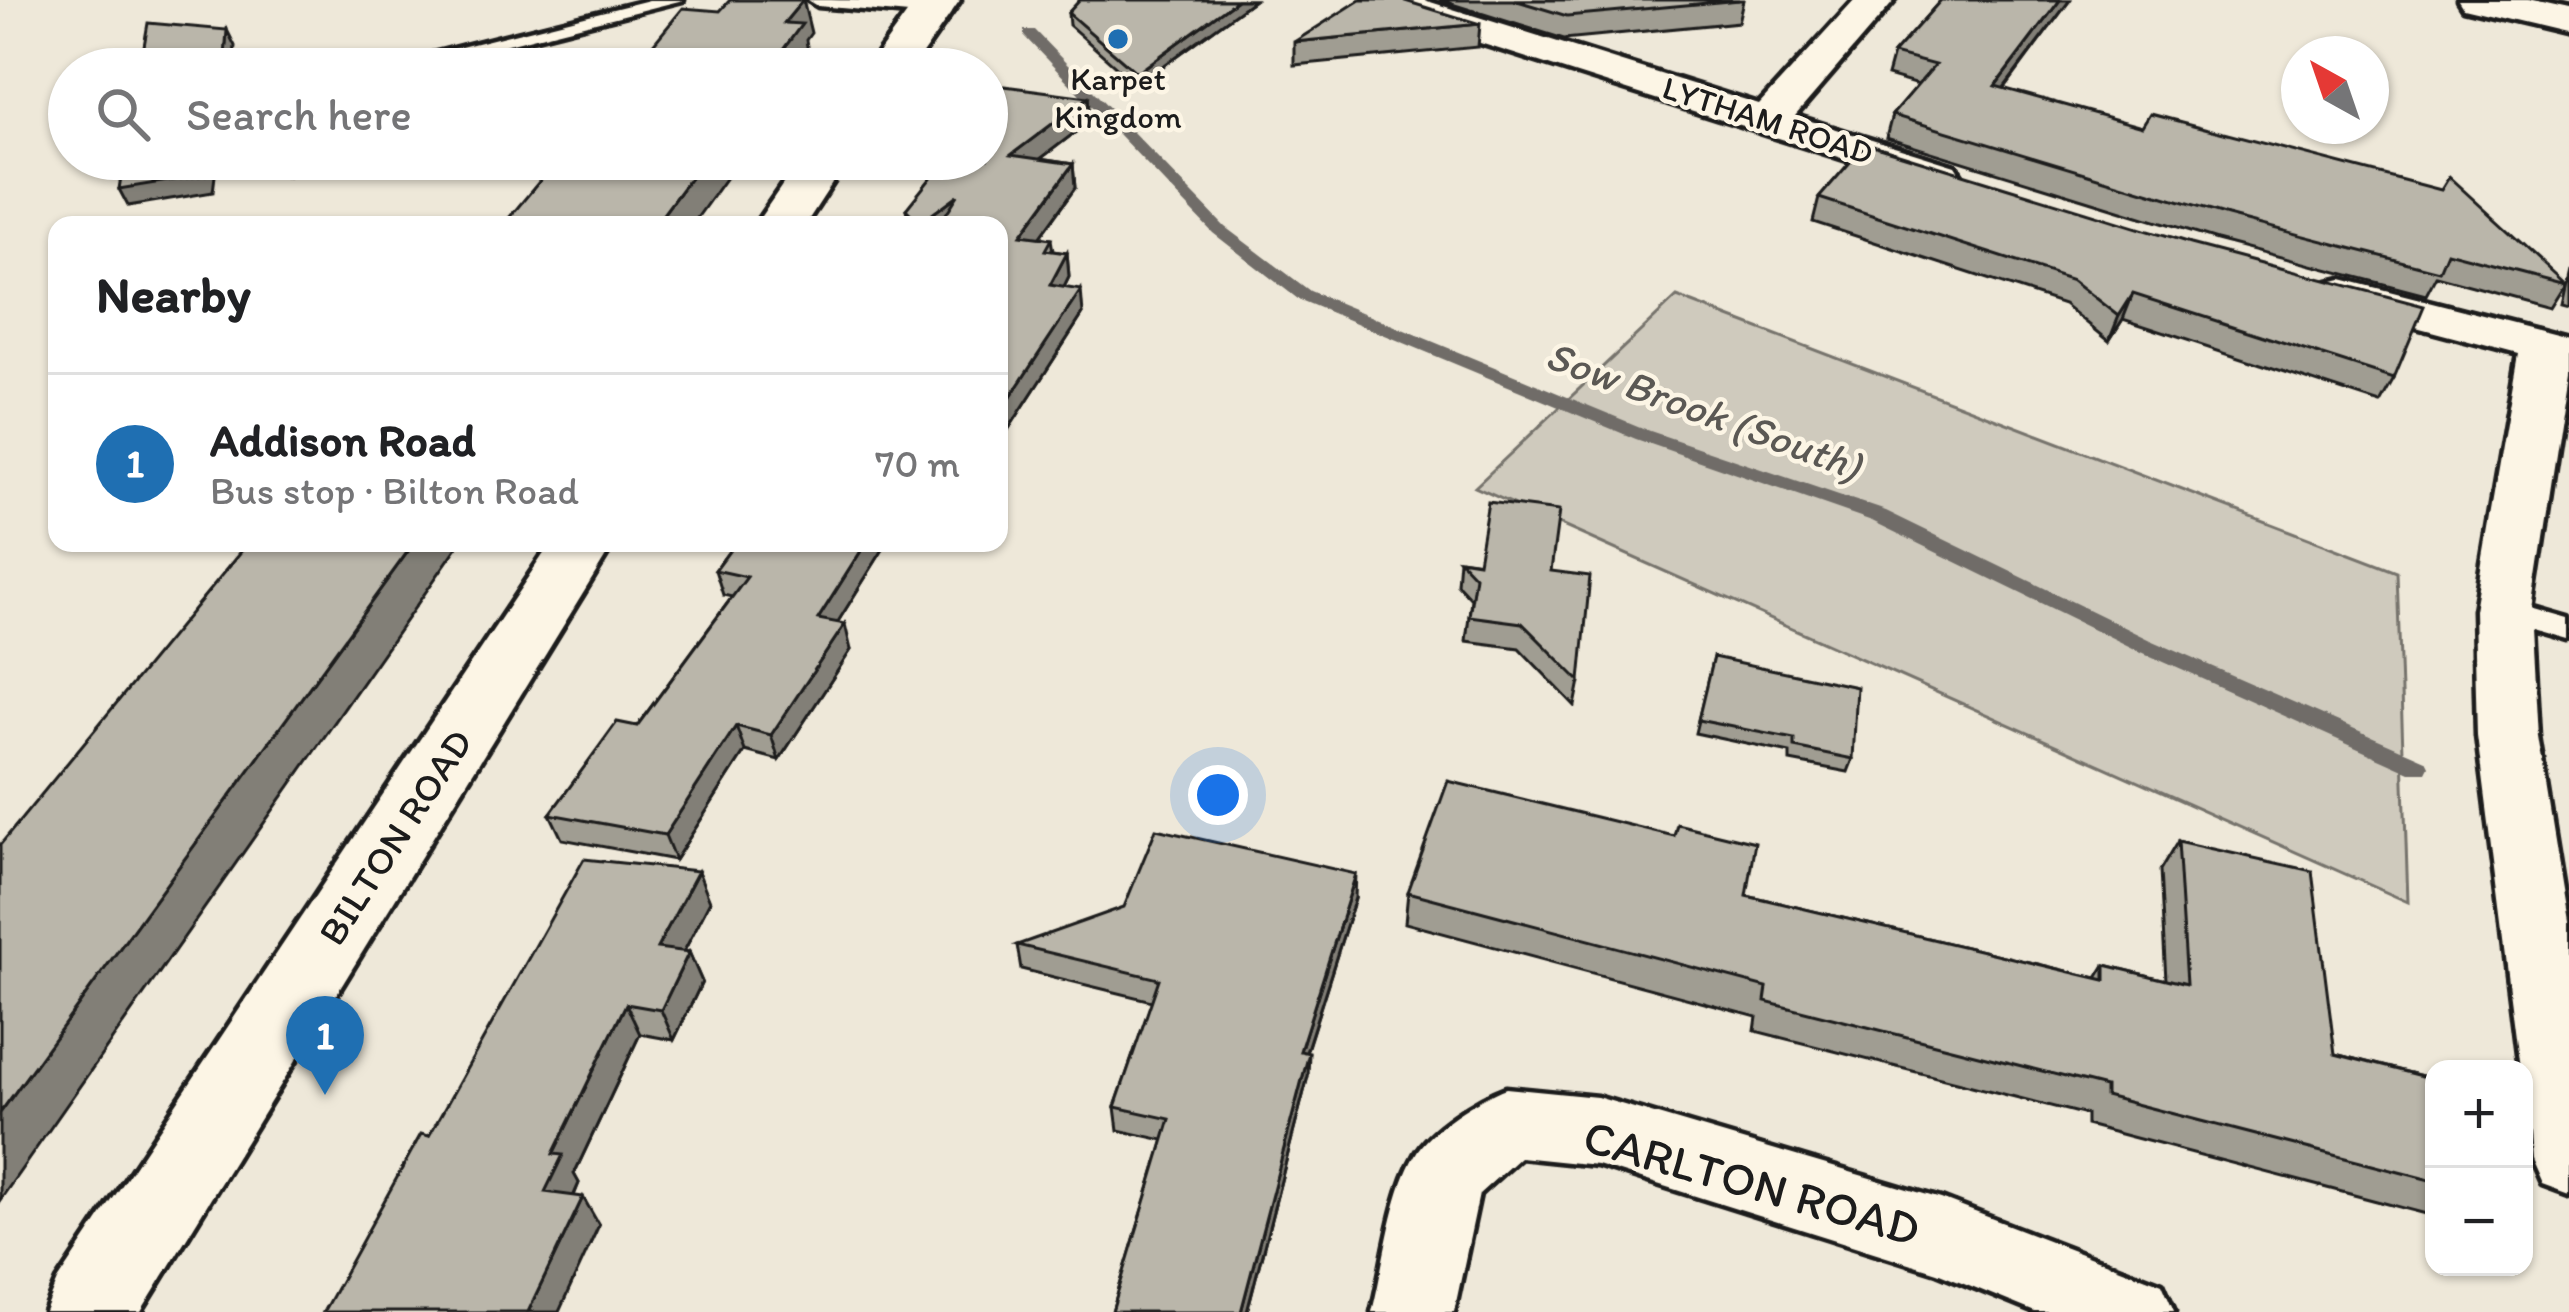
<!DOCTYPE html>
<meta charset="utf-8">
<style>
:root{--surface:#fff;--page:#f2f2f2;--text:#202124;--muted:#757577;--line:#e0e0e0;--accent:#1f6fb2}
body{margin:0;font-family:Itim,sans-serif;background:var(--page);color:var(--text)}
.controls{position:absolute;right:36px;bottom:36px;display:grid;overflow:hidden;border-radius:24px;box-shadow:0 3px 9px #0004}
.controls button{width:108px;height:108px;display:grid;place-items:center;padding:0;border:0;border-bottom:3px solid var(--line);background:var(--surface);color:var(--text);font:60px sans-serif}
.compass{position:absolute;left:2281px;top:36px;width:108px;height:108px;border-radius:50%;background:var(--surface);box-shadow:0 3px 9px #0004;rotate:320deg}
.you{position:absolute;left:1218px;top:795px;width:42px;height:42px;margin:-30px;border:9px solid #fff;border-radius:50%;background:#1a73e8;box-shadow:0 0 0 18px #1a73e833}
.badge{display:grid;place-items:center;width:78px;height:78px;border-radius:50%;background:var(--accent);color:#fff;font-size:39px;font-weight:700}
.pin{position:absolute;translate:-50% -99px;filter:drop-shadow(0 3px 6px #0008)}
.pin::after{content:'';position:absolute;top:63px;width:42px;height:36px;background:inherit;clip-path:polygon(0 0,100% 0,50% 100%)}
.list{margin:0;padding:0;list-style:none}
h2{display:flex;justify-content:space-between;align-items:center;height:156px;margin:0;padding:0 48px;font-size:51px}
h2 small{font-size:39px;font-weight:400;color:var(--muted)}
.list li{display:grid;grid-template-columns:78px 1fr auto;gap:36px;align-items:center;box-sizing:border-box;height:180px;padding:0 48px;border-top:3px solid var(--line)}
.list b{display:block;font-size:45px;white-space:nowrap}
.list p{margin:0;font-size:39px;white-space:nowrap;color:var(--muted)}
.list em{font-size:39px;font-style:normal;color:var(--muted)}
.icon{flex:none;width:66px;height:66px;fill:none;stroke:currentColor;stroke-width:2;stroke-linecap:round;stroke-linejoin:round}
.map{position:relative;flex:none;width:2569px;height:1312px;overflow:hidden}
.search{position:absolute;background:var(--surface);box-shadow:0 3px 9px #0004;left:48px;top:48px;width:960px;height:132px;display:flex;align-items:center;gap:30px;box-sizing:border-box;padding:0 42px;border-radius:66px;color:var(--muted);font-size:45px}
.panel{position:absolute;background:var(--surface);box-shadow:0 3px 9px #0004;left:48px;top:216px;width:960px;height:336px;border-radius:24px}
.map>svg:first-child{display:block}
.green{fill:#cfcabd;stroke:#76736c;stroke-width:3}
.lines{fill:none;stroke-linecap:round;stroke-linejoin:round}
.stream{fill:#6f6c67;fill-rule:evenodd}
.lane-casing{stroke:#1c1c1c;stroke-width:9}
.street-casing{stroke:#1c1c1c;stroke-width:9}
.secondary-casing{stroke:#1c1c1c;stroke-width:9}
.lane{fill:#fcf5e5;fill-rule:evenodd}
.street{fill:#fcf5e5;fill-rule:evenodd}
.secondary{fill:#fcf5e5;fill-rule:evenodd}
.wall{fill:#a09d92;stroke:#1c1c1c;stroke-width:3}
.shaded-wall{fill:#827f77;stroke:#1c1c1c;stroke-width:3}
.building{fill:#bab6aa;stroke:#1c1c1c;stroke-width:3}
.poi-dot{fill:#1f6fb2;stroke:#fcf5e5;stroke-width:4.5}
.labels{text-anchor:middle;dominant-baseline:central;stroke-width:9;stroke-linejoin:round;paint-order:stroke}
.far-poi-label{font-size:33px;fill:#1c1c1c;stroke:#fcf5e5}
.far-street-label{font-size:33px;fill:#1c1c1c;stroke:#fcf5e5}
.street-label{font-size:39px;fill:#1c1c1c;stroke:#fcf5e5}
.water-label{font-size:42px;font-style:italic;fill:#5b5854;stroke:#fcf5e5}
.near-street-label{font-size:48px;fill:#1c1c1c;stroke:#fcf5e5}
</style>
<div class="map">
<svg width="2569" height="1312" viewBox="0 0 2569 1312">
<rect width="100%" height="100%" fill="#eee8d9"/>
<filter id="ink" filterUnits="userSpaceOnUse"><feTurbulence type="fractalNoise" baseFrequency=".00833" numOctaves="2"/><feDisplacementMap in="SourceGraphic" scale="24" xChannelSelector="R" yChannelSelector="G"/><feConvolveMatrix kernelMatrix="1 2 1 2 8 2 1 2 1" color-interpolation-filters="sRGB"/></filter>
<g filter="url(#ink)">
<polygon class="green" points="1677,297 2397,572 2408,902 1475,487"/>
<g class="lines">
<polygon class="stream" points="1024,30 1034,30 1225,227 1310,291 1650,431 1886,511 2151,640 2426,760 2429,766 2426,772 2410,772 2137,650 1872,521 1636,439 1298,299 1213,233 1024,36"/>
<g class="lane-casing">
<g id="lane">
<polygon points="649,0 683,0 409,69 373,69"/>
<path d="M 808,0 C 841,0 917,0 942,10 L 932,16 L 818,6 Z"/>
<polygon points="281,159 303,159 287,173 276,166"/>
<polygon points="2503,600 2569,619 2569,639 2493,617 2488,610"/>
</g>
</g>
<g class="street-casing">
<g id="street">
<polygon points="1365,0 1424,0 1759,105 1855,0 1895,0 1795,116 1955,166 1961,175 1955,184 1939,188 1923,184 1370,8"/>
<polygon points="2458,0 2528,0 2569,9 2569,33 2463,8"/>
<polygon points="2342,279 2569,337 2569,367 2532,610 2539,736 2569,921 2569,1194 2542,1184 2531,1159 2524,1069 2519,1069 2477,736 2474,610 2518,354 2325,303 2318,293 2325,283"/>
<path d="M 1506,1088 L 1597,1097 L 1941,1199 L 2162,1284 L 2174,1312 L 2035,1312 L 1937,1272 L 1597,1165 L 1520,1157 L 1479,1194 L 1454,1312 L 1372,1312 C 1384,1265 1391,1196 1415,1155 C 1429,1129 1479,1098 1506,1088 Z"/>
</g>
</g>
<g class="secondary-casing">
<g id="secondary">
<polygon points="917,0 960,0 912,69 867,69"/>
<polygon points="800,159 848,159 805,225 755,225"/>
<polygon points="551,543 614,543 141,1312 45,1312 58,1281"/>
</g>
</g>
<use href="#lane" class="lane"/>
<use href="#street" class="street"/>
<use href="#secondary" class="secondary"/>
</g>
<g class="wall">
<polygon points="1080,0 1254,0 1137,85 1069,25 1068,13"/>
<polygon points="1439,0 1744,0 1739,22 1564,39"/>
<polygon points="1941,0 2070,0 2004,89 2565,283 2550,307 2436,276 2426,295 2216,240 1886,138 1892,115 1918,85 1887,76 1893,54"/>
<polygon points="1480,24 1478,47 1294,65 1294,42"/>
<polygon points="1088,97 1090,121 1040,159 1073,164 1075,188 1039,237 1051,239 1053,251 1067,253 1069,277 1064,287 1083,314 999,444 999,225 909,225 906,209"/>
<polygon points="1866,144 2394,378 2380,403 2123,319 2109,341 2064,304 1813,222 1819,198"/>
<polygon points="2569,267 2569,305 2561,303"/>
<polygon points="735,543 887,543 837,623 851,650 779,760 745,751 675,860 562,839 550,814 637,726 732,597 723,595 715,570"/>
<polygon points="1459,559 1551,571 1580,681 1575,706 1519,648 1466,641 1471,599 1457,584"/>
<polygon points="1713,657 1853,759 1848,772 1790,761 1790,753 1695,733"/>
<polygon points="2177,841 2335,1054 2434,1079 2434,1216 2086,1125 2086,1115 1755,1031 1757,1017 1405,923 1408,892 1746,895 2097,978 2105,965 2165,980 2159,871"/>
<polygon points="1355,898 1306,1053 1308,1076 1247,1312 1112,1312 1164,1140 1118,1130 1115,1107 1152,1001 1021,969 1017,945"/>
<polygon points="710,901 684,951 689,952 702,982 674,1040 640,1034 574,1174 579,1183 574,1196 599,1225 429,1136"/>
</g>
<g class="shaded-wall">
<polygon points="803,0 811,33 806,40 809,59 802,69 769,69 784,23"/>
<polygon points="1237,0 1254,0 1137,85 1137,73"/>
<polygon points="2060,0 2070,0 1988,109 1995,86"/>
<polygon points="227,30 235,46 233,69 224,69"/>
<polygon points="1088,97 1090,121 1014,179 1011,155"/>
<polygon points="207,159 217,159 213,192 128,206 119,189"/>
<polygon points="704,159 739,159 692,225 655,225"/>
<polygon points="1073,164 1075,188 1024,259 1021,235"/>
<polygon points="958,195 953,225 921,225 920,223"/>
<polygon points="1067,253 1069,277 1053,310 1050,285"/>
<polygon points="1081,290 1083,314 999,444 999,414"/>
<polygon points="2133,294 2123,319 2109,341 2119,316"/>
<polygon points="414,543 460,543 0,1200 0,1113"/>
<polygon points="866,543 887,543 824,644 818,619"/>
<polygon points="845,624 851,650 779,760 771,735"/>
<polygon points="736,726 745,751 675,860 665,835"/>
<polygon points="698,871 710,901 670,978 657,948"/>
<polygon points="1356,874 1355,898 1299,1074 1300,1051"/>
<polygon points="689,952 702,982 674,1040 661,1010"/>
<polygon points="626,1004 640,1034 574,1174 579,1183 563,1220 545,1192 553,1154"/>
<polygon points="1309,1053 1308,1076 1247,1312 1241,1312"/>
<polygon points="583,1197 599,1225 559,1312 528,1312"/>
</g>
<g class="building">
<polygon points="730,0 803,0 784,23 802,24 769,69 633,69 683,8 720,11"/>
<polygon points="1080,0 1237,0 1137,73 1068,13"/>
<polygon points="1360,0 1402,0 1480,24 1294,42"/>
<polygon points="1514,0 1740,0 1567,16"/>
<polygon points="1941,0 2060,0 1995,86 2143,127 2151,114 2441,190 2449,177 2565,283 2447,252 2439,271 2227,216 1892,115 1935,65 1893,54"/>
<polygon points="148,23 227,30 224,69 140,69"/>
<polygon points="1004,86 1088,97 1011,155 1073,164 1021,235 1051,239 1045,250 1067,253 1050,285 1081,290 999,414 999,225 939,225 958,195 920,223 906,209 946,159 987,159 987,107"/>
<polygon points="1866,144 2190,244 2424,306 2394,378 2133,294 2119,316 2073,280 1819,198"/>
<polygon points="124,159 207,159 205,175 119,189"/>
<polygon points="558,159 704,159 655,225 503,225"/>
<polygon points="1488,502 1559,511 1551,571 1590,576 1580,681 1522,623 1469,616 1475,576 1459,559 1478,562"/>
<polygon points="248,543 414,543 0,1113 0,845"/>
<polygon points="735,543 866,543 818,619 845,624 771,735 736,726 665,835 550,814 617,722 637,726 747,577 715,570"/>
<polygon points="1713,657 1857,687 1853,759 1794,747 1794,739 1698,720"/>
<polygon points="1448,781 1674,836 1677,824 1755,843 1746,895 2105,980 2105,965 2186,985 2177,841 2312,871 2335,1054 2434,1079 2434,1181 2105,1096 2105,1087 1765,1001 1767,987 1408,892"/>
<polygon points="1156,829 1356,874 1300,1051 1309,1053 1241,1312 1112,1312 1170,1119 1115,1107 1159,979 1017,945 1124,907"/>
<polygon points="584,859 698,871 657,948 689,952 661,1010 626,1004 553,1154 563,1155 545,1192 583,1197 528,1312 323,1312 421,1134 429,1136"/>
</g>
</g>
<circle class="poi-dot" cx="1118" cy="39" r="12"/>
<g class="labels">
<g class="far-poi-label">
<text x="1118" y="78">Karpet<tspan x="1118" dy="38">Kingdom</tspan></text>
</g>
<g class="far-street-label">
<text transform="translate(1768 120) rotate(18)">LYTHAM ROAD</text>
</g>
<g class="street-label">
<text transform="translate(395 837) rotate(-57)">BILTON ROAD</text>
</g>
<g class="water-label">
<text transform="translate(1704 410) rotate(20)">Sow Brook (South)</text>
</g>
<g class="near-street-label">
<text transform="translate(1752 1182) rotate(16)">CARLTON ROAD</text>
</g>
</g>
</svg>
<div class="controls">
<button>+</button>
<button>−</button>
</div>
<svg class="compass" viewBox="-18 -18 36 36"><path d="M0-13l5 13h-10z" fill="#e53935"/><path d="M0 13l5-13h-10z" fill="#757577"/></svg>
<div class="you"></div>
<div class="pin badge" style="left:325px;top:1095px">1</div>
<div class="search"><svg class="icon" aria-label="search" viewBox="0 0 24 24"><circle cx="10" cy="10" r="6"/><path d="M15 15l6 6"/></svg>Search here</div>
<section class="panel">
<h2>Nearby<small></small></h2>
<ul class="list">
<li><span class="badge">1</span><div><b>Addison Road</b><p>Bus stop · Bilton Road</p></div><em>70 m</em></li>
</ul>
</section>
</div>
